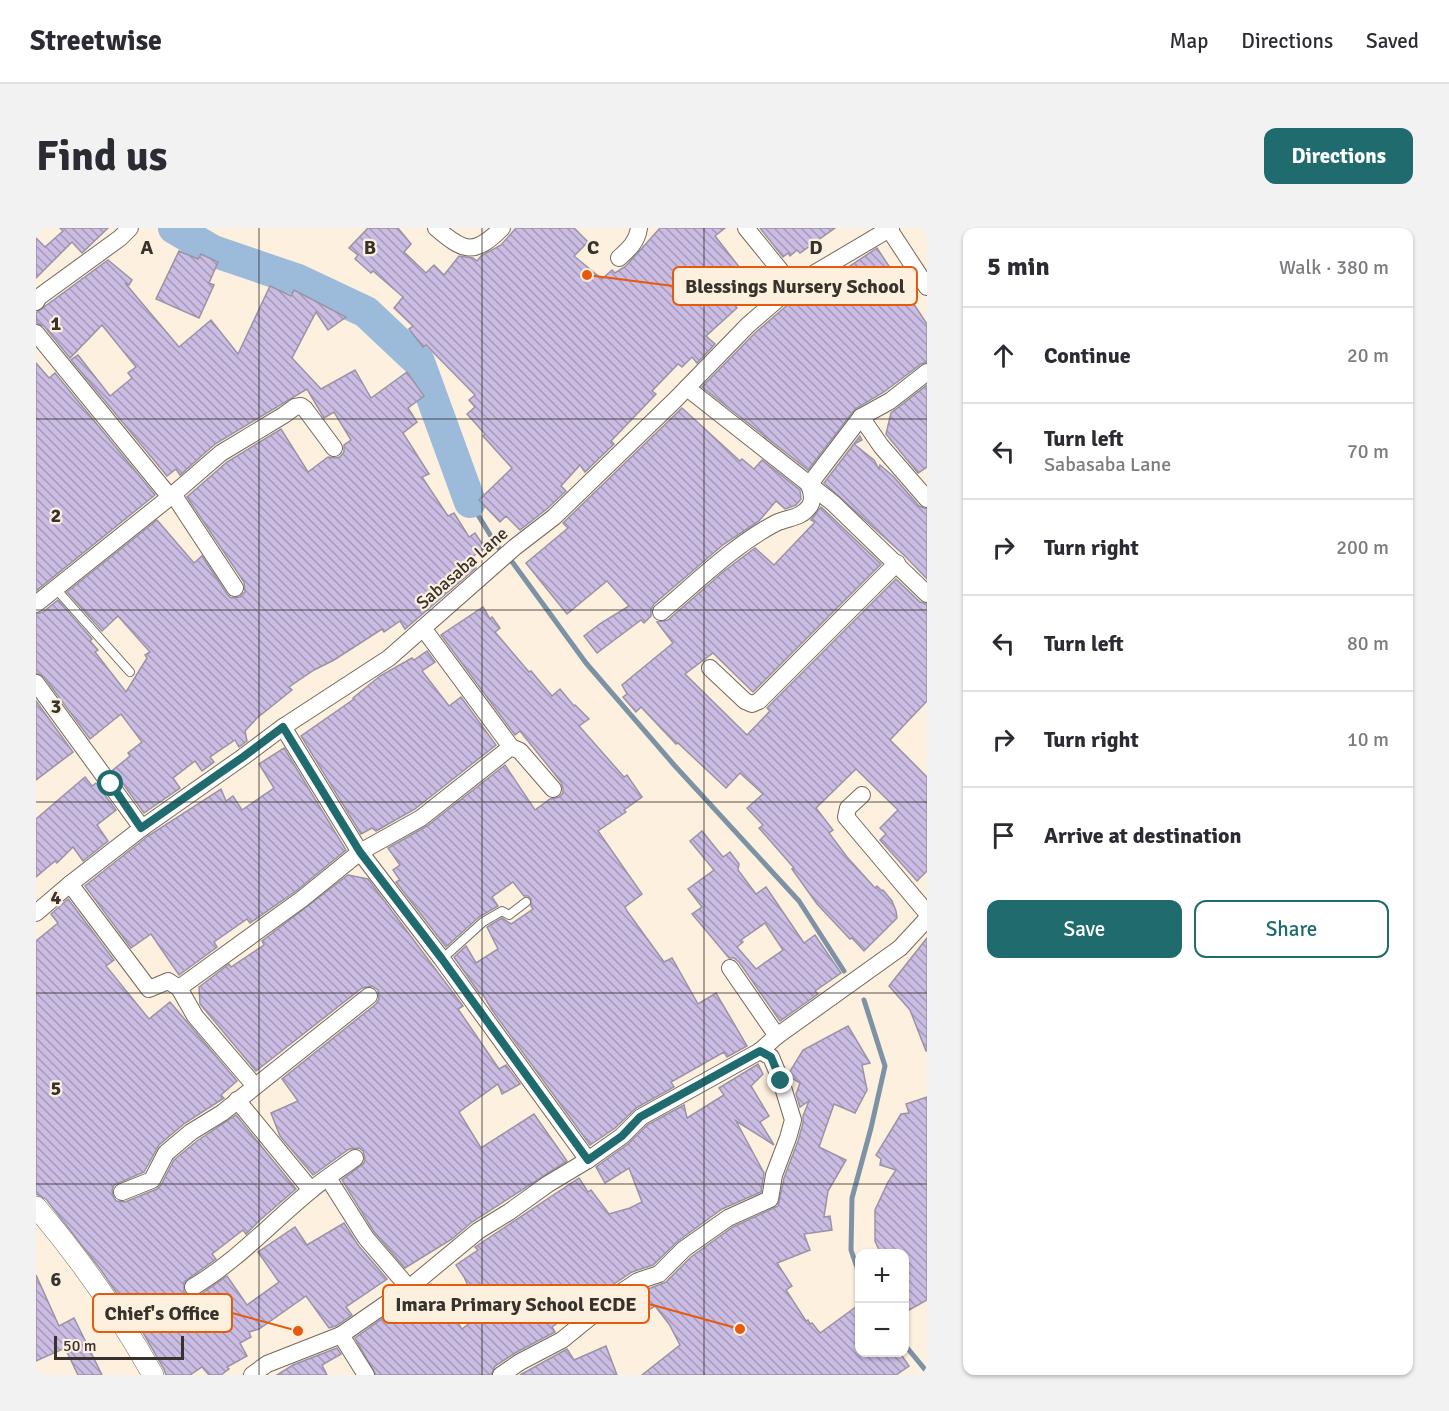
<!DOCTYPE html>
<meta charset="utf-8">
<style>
:root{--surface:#fff;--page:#f2f2f3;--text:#2b2b33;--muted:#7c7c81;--line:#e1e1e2;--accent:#1f6b6e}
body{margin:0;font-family:Signika,sans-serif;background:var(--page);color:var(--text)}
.controls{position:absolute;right:18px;bottom:18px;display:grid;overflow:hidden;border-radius:12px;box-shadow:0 2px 4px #0004}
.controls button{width:54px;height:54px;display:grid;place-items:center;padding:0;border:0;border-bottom:2px solid var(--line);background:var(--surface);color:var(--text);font:30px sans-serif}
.scale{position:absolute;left:18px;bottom:15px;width:130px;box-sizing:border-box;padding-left:6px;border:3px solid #37322b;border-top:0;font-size:16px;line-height:21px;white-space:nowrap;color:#37322b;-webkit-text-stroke:4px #fef0df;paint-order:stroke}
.stop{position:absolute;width:18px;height:18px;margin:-14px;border:4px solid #1f6b6e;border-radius:50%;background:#fff}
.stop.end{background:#1f6b6e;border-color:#fff;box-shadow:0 2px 6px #0008}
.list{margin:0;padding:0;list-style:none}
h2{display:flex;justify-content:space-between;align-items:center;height:78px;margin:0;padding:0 24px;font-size:26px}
h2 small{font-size:20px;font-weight:400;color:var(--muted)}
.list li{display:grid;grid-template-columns:39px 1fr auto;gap:18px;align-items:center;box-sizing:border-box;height:96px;padding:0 24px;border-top:2px solid var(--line)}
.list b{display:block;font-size:22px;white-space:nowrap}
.list p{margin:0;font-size:20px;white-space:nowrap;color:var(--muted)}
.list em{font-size:20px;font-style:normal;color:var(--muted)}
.actions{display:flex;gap:12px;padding:18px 24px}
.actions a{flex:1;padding:14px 0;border:2px solid var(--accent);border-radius:12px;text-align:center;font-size:21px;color:var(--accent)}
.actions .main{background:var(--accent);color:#fff}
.icon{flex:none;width:33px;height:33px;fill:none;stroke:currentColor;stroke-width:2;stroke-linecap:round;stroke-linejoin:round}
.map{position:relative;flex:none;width:891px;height:1147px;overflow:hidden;border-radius:12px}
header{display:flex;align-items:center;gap:36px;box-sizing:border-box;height:84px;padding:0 30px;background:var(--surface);border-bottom:2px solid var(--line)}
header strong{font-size:28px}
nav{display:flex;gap:33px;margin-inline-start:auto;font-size:21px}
.intro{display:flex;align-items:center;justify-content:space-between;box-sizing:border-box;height:144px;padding:0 36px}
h1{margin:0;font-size:42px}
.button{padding:15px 27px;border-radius:12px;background:var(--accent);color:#fff;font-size:21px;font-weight:700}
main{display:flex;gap:36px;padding:0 36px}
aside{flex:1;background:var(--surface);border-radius:12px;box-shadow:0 2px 4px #0004}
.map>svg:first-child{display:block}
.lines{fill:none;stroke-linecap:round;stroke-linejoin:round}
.stream{stroke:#7e92a6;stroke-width:5}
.river{stroke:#9cbbdb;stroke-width:32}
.building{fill:url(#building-back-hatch);stroke:#9a93a5;stroke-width:1.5;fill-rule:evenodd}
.service-casing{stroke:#74695a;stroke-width:10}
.minor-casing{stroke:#74695a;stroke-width:18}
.tertiary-casing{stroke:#74695a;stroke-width:22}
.service{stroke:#fff;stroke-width:8}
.minor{stroke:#fff;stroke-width:16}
.tertiary{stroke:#fff;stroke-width:21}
.route{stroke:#1f6b6e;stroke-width:8}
.grid{fill:none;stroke:#37322b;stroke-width:1.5;stroke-opacity:0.55}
.labels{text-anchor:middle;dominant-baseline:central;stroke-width:4.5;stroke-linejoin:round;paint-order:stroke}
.street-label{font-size:18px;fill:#37322b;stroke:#fef0df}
.grid-label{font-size:20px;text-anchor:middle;font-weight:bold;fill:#37322b;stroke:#fef0df;stroke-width:4.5;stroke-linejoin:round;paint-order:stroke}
.leader{fill:none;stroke:#e8590c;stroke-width:2}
.callout-dot{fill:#e8590c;stroke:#fef0df;stroke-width:2}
.callout{fill:#fef0df;stroke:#e8590c;stroke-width:2}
.callout-label{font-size:20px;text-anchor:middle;font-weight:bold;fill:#37322b}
</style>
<header>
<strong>Streetwise</strong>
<nav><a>Map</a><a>Directions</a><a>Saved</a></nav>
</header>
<div class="intro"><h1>Find us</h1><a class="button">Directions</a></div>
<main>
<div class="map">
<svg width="891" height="1147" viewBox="0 0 891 1147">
<defs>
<pattern id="building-back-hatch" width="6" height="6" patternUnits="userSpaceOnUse" patternTransform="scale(1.5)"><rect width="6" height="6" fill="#cabce3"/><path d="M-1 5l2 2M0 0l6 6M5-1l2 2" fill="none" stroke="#a599b8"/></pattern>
</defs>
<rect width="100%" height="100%" fill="#fef0df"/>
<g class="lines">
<g class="stream">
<polyline points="434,274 461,318 477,335 550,435 639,538 763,673 808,743"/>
<polyline points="824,1048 815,1022 816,970 835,900 849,838 828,772"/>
<polyline points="868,1116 891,1144"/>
</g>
<polyline class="river" points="138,0 177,23 262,52 330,84 383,134 434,274"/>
</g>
<g class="building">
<polygon points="24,0 72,0 46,25 36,14 0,50 0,10 9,19 27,3"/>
<polygon points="332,0 362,0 375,16 368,24 390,45 398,37 408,47 423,28 437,30 441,33 445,28 465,17 480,0 538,0 552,14 538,28 566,51 576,42 579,45 590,38 624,0 689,0 679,8 718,58 697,75 701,80 670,108 679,116 661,135 656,129 646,139 642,136 616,163 620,166 575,213 578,216 549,244 544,237 525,258 530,263 512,280 484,302 470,288 464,294 443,272 476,240 447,208 449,206 431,186 439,179 433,172 439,167 390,117 387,119 373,101 377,98 358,80 367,69 337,43 335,45 319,31 322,27 313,20"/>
<polygon points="724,0 799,0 764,25 761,22 754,28 752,25 747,29"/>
<polygon points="841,20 891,96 891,134 885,136 848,164 819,181 772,242 666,159 719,105 763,67 788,52 816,57 805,44"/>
<polygon points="143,23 162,31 165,26 182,34 173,55 178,57 163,90 120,71"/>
<polygon points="72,32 96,52 93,57 89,55 143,119 175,92 202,126 234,58 255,68 258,62 310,89 292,102 280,84 256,130 285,161 319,142 335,170 371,144 388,168 372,180 381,194 367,205 393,246 386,249 412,288 418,285 433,309 439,305 449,320 433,331 440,340 369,401 364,393 348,404 346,401 298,432 278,442 253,459 256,462 221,490 209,503 211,513 203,519 199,512 174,529 178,534 166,543 159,533 137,550 144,560 108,585 77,542 94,528 92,525 106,514 85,486 54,511 8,449 0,445 0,386 7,384 22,372 56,411 54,413 62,422 59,424 90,464 111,430 109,427 114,424 82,388 66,403 31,364 121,292 158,335 166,328 191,366 195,370 204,369 209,364 208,354 151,269 191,234 245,201 272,244 292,229 299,230 304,229 308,224 308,217 315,212 298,184 288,190 271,161 179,216 144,247 140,241 131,248 35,132 42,127 74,168 96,150 92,145 100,139 66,97 34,130 8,98 1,95 0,85"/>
<polygon points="0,135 13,150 19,145 119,267 0,363"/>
<polygon points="891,157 891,239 882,245 850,206 855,185"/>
<polygon points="646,180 704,233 706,231 718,241 726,232 764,262 765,271 760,277 749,281 740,273 723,293 688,316 618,376 615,381 615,388 608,395 605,392 561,425 548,408 565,395 593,378 571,353 531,386 490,335 532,300 527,295"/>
<polygon points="824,208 826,212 818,216 838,232 843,241 844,237 857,248 883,278 891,281 891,351 868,327 788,255"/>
<polygon points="785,279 845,336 717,464 677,425 649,446 711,507 734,483 731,480 860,351 884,374 891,376 891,473 854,512 891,549 891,643 881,653 844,612 850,606 844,600 862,582 820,541 780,580 797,602 793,605 811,629 839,660 841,658 846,663 847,662 856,673 860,683 861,690 828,723 816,710 814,711 781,676 756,641 758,640 723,600 727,597 711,580 727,566 704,545 690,560 642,515 640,516 605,479 600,484 587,469 591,466 586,457 637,415 621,394 632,392 687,344 719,320 738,337 779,294 775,292"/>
<polygon points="447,379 454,391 456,389 464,400 459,404 493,444 495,443 516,468 524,461 538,478 539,477 553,491 543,498 588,549 591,547 606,569 588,582 590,584 562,603 606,666 589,679 591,683 628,734 636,730 662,776 680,765 711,818 691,829 688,824 635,854 638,859 600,880 579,900 554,917 456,782 446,765 444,766 418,729 430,718 440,735 462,721 451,699 466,690 475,696 497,681 495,678 495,671 492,668 488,668 477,654 456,669 462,678 443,689 410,719 360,654 364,652 357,642 364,637 352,620 391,598 469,537 499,582 514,571 523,569 527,565 527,560 525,554 484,503 479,507 405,407"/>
<polygon points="391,423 399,434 386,443 413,478 425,469 460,517 379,581 340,603 336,600 325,606 265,508 318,471 317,470 344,448 376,430 378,432"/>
<polygon points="0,473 37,524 0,552"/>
<polygon points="248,520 310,622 260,663 214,695 211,691 178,714 181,719 143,747 115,706 95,720 49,658 112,608 185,561 190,573 197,568 206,582 238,560 223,536"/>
<polygon points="49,549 56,558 60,555 80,582 61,597 72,613 47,633 37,619 21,635 19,633 0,649 0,591"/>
<path d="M 666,603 L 687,629 L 694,624 L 703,636 L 702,642 L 720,666 L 730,659 L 768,715 L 779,707 L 805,745 L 779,763 L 782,766 L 744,793 L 703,734 L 698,730 L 693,730 L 656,686 L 666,679 L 652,661 L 678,642 L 654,613 ZM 729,695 L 747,722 L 720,741 L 701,719 L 707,714 L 705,712 Z"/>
<polygon points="312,647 332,651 427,778 422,781 463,841 470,837 484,856 466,866 462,856 423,884 445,920 498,886 531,933 436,994 416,1011 369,1040 338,1004 306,952 328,935 329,930 327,923 323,920 313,921 277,947 244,908 235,885 262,873 246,851 340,776 343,771 342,762 336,758 326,760 220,843 164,776 163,759 193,736 195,739 228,717 226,713"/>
<polygon points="32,671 78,732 70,738 113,791 134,774 201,853 185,867 188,870 149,895 123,917 108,944 78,957 76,962 77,968 80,973 89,974 121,961 125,957 138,932 161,913 200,887 260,961 224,992 210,1006 207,1002 176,1026 180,1031 148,1054 148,1064 153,1069 162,1068 191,1048 211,1077 243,1054 222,1024 259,999 271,1017 308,995 322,1017 351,1051 310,1079 316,1087 300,1098 293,1100 270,1068 223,1101 213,1104 215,1109 204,1115 211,1128 191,1139 193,1141 185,1147 173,1147 166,1139 154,1147 130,1147 128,1141 102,1096 65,1042 10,971 0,966 0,713 22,695 15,686"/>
<polygon points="891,710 891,823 890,823 874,782 853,758"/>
<polygon points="812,798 834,835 826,837 831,862 819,885 798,876 783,919 810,932 792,963 788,989 794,988 796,1002 768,1006 774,1022 741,1035 756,1058 750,1062 770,1093 772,1092 774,1096 776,1095 784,1105 824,1076 824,1125 864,1125 873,1138 860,1147 606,1147 644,1117 633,1096 619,1078 606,1086 597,1069 607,1063 630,1054 655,1029 697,999 742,978 748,950 762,913 767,895 767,888 773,873 764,879 760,866 764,855 754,849 753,845 767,822"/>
<polygon points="722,836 727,846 715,858 733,888 724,894 738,917 700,893 728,945 725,964 686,981 642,1013 617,1037 596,1044 578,1056 542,1085 540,1082 516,1099 519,1104 479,1125 459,1138 455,1147 340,1147 319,1110 395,1056 426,1101 445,1086 428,1049 420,1037 442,1022 439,1019 543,950 552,964 555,962 573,986 594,980 606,974 593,940 569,955 560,939 592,916 611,897 648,877 651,890 688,867 683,860"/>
<polygon points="891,869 891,1072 868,1085 868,1026 845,1026 839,1013 839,982 852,954 860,942 844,937 845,931 840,927 865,886 873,885 870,876"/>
<polygon points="0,1047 23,1098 38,1090 66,1147 42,1147 29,1120 0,1133"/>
<polygon points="570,1118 581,1147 484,1147 531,1121 538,1132"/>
<polygon points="301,1120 305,1126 286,1137 291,1147 241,1147 257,1137"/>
</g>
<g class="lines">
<g class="service-casing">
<g id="service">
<polyline points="20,361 94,444"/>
<polyline points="406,731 447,694 466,683 473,687 490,674"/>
</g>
</g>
<g class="minor-casing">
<g id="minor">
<path d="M 400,0 C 428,24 438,28 466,0"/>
<polyline points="710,0 757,58"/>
<polyline points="853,1 891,59"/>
<path d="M 583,30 C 593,21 601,14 603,0"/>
<polyline points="0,74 3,69 84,10 94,0"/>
<polyline points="0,105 134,269"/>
<polyline points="651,160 797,275 891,366"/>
<polyline points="825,189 845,218 891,271"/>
<polyline points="137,266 199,360"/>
<polyline points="0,376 134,269 185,225 248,187 259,179 265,178 269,181 298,220"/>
<path d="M 625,384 C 662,353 698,317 740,295 C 752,289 764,291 773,279 C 778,273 776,265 773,257 L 825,189 L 854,173 L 891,144"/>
<polyline points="387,400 475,519"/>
<polyline points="674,440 709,473 716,476 723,473 861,335"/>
<polyline points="0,455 106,600"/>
<polyline points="247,499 324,624 406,731 552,932"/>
<polyline points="826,567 812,580 810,589 891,685"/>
<polyline points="34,656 113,761 132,753 143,760"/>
<polyline points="0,685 34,656 106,600 207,529 247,499 353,430 479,319 518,289 639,172 712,97 757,58 855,0"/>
<polyline points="694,740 741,808"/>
<polyline points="219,858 159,788 143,760 266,671 324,624 385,590 475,519 484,523 517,561"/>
<polyline points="201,872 275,962"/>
<polyline points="292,950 330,1010 373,1060"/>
<polyline points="86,964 116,952 130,925 155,904 186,885 333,768"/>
<path d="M 157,1059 C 201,1033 235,995 274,963 C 288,951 304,941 319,930"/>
<polyline points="305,1107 330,1147"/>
<polyline points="216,1147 231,1136 305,1107 373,1060 442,1003 473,984 512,956 552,932 586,908 605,889 724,823 741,808 864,720 891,691"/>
<polyline points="465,1147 484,1134 526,1112 584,1065 602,1053 623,1046 648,1021 692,990 734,971 738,947 752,910 757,892 745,853 735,829 724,823"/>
</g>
</g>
<g class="tertiary-casing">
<path id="tertiary" d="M 0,979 C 45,1032 83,1086 117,1147"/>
</g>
<use href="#service" class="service"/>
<use href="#minor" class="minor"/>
<use href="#tertiary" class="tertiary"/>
</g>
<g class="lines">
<polyline class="route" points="75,556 105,600 207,529 247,499 324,624 406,731 552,932 586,908 604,889 724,823 735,829 745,853"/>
</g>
<path class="grid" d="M 223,0 L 223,1147M 446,0 L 446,1147M 668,0 L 668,1147M 0,191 L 891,191M 0,382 L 891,382M 0,574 L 891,574M 0,765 L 891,765M 0,956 L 891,956"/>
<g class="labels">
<g class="street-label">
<text transform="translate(426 340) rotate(-41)">Sabasaba Lane</text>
</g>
</g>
<g class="grid-label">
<text x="111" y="26">A</text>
<text x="334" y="26">B</text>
<text x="557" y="26">C</text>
<text x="780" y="26">D</text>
<text x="20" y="102">1</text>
<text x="20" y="294">2</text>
<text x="20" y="485">3</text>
<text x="20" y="676">4</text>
<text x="20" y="867">5</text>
<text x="20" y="1058">6</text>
</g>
<path class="leader" d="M551 47L637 58M704 1101L613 1076M262 1103L196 1085"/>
<g class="callout-dot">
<circle cx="551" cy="47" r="6"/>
<circle cx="704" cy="1101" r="6"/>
<circle cx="262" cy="1103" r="6"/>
</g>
<g class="callout">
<rect x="637" y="39" width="244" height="38" rx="6"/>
<rect x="347" y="1057" width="266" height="38" rx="6"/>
<rect x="57" y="1066" width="139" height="38" rx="6"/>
</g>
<g class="callout-label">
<text x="759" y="65">Blessings Nursery School</text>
<text x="480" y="1083">Imara Primary School ECDE</text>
<text x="126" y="1092">Chief's Office</text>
</g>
</svg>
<div class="controls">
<button>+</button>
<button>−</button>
</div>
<div class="scale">50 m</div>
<div class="stop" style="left:75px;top:556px"></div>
<div class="stop end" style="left:745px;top:853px"></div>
</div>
<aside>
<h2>5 min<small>Walk · 380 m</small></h2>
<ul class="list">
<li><svg class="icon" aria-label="ahead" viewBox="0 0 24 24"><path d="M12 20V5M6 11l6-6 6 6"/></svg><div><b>Continue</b></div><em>20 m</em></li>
<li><svg class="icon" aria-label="left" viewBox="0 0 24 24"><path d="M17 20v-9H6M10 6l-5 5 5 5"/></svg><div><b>Turn left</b><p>Sabasaba Lane</p></div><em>70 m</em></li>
<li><svg class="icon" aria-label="right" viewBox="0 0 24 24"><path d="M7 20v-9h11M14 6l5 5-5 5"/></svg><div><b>Turn right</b></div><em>200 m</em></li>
<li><svg class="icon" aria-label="left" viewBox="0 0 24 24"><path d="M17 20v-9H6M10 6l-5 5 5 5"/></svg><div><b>Turn left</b></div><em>80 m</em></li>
<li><svg class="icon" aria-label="right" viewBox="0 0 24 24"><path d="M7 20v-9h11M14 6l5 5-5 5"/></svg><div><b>Turn right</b></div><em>10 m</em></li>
<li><svg class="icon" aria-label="arrive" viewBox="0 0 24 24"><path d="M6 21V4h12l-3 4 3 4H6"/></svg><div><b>Arrive at destination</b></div></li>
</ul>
<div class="actions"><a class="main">Save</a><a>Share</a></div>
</aside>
</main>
